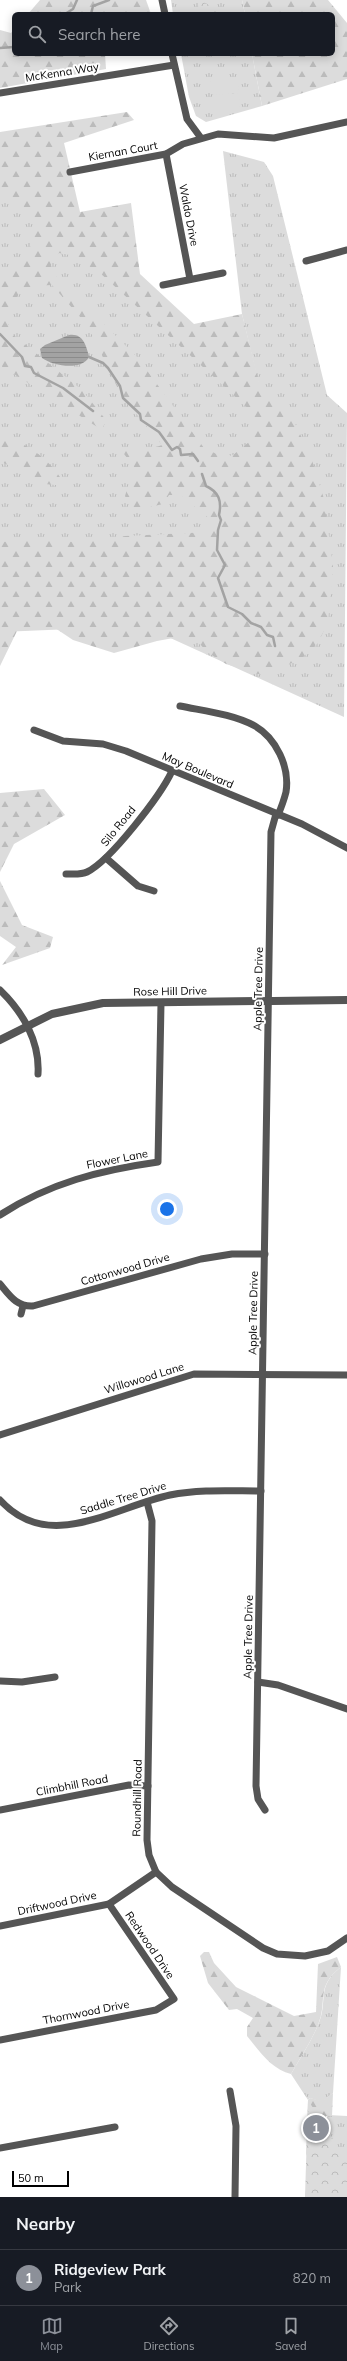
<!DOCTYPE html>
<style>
:root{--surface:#171b24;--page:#242831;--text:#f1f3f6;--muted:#9ea1a6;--line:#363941;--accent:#8c9099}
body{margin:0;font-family:Mulish,sans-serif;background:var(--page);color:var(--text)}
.scale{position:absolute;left:12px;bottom:10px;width:57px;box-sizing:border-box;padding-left:4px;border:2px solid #000;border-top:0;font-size:11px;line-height:14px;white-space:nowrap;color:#000;-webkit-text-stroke:3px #fff;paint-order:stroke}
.you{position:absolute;left:167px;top:1209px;width:14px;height:14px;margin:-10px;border:3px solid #fff;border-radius:50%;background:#1a73e8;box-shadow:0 0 0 6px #1a73e833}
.badge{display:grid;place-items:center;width:26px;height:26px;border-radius:50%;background:var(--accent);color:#fff;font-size:13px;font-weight:700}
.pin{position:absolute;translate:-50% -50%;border:2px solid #fff;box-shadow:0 1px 4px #0006}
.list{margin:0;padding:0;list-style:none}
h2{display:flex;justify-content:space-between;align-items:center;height:52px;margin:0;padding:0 16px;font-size:17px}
h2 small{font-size:13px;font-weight:400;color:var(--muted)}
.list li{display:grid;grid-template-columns:26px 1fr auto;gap:12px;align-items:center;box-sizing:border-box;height:56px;padding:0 16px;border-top:1px solid var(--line)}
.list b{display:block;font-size:15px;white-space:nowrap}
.list p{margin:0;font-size:13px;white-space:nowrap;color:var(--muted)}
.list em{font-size:13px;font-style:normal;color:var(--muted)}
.icon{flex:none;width:22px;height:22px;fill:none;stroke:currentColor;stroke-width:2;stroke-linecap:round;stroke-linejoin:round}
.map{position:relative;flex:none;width:347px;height:2197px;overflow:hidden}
.search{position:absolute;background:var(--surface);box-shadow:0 2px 10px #0003;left:12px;right:12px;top:12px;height:44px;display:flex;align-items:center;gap:10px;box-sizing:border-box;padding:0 14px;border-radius:6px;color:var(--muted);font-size:15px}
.sheet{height:108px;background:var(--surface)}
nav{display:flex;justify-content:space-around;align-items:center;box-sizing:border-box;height:56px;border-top:1px solid var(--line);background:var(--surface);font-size:11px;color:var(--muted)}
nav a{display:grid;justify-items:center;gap:2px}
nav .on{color:var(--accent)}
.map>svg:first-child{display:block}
.grass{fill:url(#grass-tufts)}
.forest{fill:url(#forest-firs);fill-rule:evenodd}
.park{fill:url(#park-crowns)}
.pitch{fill:#dcdcdc}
.water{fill:url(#water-rules)}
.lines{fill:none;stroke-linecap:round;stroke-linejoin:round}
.stream{stroke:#a3a3a3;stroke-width:2.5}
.minor{stroke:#555;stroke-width:7}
.tertiary{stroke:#555;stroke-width:8}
.labels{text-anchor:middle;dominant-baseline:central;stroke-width:4;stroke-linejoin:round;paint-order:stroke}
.street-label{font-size:11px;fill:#000;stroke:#fff}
</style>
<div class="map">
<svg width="347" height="2197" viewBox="0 0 347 2197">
<defs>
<pattern id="grass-tufts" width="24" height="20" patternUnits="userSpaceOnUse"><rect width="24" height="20" fill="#dcdcdc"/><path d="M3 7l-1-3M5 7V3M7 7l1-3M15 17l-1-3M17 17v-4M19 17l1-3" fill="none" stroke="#bbb"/></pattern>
<pattern id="forest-firs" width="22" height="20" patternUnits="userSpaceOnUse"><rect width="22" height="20" fill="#dcdcdc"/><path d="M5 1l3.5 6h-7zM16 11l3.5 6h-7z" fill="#bbb"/></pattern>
<pattern id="park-crowns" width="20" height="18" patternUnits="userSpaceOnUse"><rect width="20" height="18" fill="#dcdcdc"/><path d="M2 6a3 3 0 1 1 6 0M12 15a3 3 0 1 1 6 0" fill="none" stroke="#bbb"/></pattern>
<pattern id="water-rules" width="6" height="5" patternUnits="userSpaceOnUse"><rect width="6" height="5" fill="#a3a3a3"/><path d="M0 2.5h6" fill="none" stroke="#8b8b8b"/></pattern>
</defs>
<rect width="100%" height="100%" fill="#fff"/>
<g class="grass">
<polygon points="171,0 242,0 245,14 173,14"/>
<polygon points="181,54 252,54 262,106 206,122 196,116 189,97"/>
<polygon points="223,151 264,162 273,176 327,395 347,413 344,717 144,626 0,632 0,153 259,385 242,314"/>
<path d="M 341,1967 L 333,2093 L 322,2102 L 310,2098 L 308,2100 L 291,2074 C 300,2058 311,2042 318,2025 C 329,2001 315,1987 341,1967 Z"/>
<polygon points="328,2115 347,2116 347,2197 305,2197 315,2123 324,2124"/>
</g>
<g class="forest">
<polygon points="40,0 146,0 151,14 28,14"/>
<polygon points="242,0 328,0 347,23 347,79 262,106 252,54 333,54 333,14 245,14"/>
<polygon points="14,29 14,54 105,54 106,69 0,88 0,30 11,33"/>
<path d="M 127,112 L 134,120 L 64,143 L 80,212 L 131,203 L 140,274 L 194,324 L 242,314 L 260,386 L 290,413 L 311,457 L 324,499 L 333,566 L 328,622 L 318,643 L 301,659 L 269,673 L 258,674 L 226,664 L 207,652 L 200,644 L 190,638 L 179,637 L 157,641 L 114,653 L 73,640 L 55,628 L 17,631 L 0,666 L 0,542 L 49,539 L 81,543 L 125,536 L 211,532 L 215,523 L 180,495 L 169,495 L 163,504 L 141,509 L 130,506 L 125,496 L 134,467 L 121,450 C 136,443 147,451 162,445 L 121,395 L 88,326 L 52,285 C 21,286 16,292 6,320 L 13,335 L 82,390 L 106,420 L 102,430 L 0,365 L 0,269 L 4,270 L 24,265 C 40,219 39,217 0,187 L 0,132 ZM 59,253 L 70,255 L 99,272 L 252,412 L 256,423 L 249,442 L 233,455 L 223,457 L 204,448 L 137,357 L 51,271 L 51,260 Z"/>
<path d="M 0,432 C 31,448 47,455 66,486 L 45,484 L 0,461 Z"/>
<polygon points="44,789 65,815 14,844 0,872 0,793"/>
<polygon points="0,881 22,925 53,937 50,948 2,965 16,947 0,936"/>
<path d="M 204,1952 L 209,1952 L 214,1963 L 236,1987 L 294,2016 L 316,2012 L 318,1964 L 337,1957 L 341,1967 C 315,1987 328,2001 318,2025 C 311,2042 300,2058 291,2074 C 272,2070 259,2051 247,2036 L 247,2027 L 253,2018 L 237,2009 L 229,2010 L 208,1983 L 200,1956 Z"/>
<polygon points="333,2093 332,2116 326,2116 324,2124 320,2124 306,2156 308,2100 310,2098 322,2101"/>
</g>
<g class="park">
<polygon points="200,0 225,14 196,14"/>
<polygon points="308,2100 347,2161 347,2197 305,2197"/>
</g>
<g class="pitch">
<polygon points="238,77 239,90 211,91 210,78"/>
<polygon points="239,93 240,107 212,108 212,95"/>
</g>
<path class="water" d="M 69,335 C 83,333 86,345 89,357 C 82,371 53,366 42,358 L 40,349 L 45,345 Z"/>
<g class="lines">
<g class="stream">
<polyline points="65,14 73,9 77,0"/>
<polyline points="91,14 93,6 109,0"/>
<polyline points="0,48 14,47"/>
<polyline points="0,334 22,357 25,366 31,367 34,373 63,388 93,411"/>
<polyline points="89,357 103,363 108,368 120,386 123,398 140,414 141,420 159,432 172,450 177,447 180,449 181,455 193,454 198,461"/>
<path d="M 202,474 L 206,486 C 219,492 222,501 219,515 L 221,520 L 218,530 L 217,550 L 225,565 L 218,578 L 228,607 L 242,614 L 251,623 L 261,627 L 267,635 L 273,637 L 275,646"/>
</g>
<g class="minor">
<polyline points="162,0 165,14"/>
<polyline points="172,54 187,119 201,138"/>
<polyline points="0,93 174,65"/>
<polyline points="166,154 190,279"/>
<polyline points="70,172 166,154 183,144 218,134 274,138 347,122"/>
<polyline points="306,261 347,250"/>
<polyline points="163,285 223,273"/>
<path d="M 180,706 C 204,711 233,714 255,726 C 276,738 290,767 286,792 C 284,800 281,808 278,815"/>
<polyline points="34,730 63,741 103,744 126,751 302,824 347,848"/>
<polyline points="106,858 138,886 154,891"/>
<path d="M 66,874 C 73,874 81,875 87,872 C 110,861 161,795 172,771"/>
<path d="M 0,990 C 23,1012 40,1042 38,1074"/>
<path d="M 0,1215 C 49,1183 101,1170 158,1162 L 161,1003"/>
<path d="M 0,1284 C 10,1296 17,1307 33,1306 L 201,1259 L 232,1254 L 265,1254"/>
<polyline points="21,1314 23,1306"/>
<polyline points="0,1435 194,1374 347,1375"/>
<path d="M 0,1500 C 49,1554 114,1507 170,1495 C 200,1489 230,1491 261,1491"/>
<polyline points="147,1502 152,1521 147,1840 149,1855 156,1872 172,1887 263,1948 277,1954 305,1956 328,1951 347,1938"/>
<polyline points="0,1681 22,1682 55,1677"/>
<polyline points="258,1682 278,1685 347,1709"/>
<polyline points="0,1810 129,1785 148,1786"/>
<polyline points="265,1810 258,1799 256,1786 271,832 276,814"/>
<polyline points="0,1926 109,1904 156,1872"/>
<polyline points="0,2040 156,2010 174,1999 109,1904"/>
<polyline points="230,2091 236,2126 235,2197"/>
<polyline points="0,2148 115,2127"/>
</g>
<polyline class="tertiary" points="0,1040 52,1014 103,1003 347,1000"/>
</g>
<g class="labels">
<g class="street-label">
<text transform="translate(62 72) rotate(-9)">McKenna Way</text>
<text transform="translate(123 151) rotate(-10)">Kiernan Court</text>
<text transform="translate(189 215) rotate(79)">Waldo Drive</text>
<text transform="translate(198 770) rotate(23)">May Boulevard</text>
<text transform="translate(118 826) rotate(-51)">Silo Road</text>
<text transform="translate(258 989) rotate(-89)">Apple Tree Drive</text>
<text transform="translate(170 991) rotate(-1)">Rose Hill Drive</text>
<text transform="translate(117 1159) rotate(-11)">Flower Lane</text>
<text transform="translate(125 1269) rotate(-16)">Cottonwood Drive</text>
<text transform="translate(253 1313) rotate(-89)">Apple Tree Drive</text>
<text transform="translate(144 1378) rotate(-17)">Willowood Lane</text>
<text transform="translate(123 1498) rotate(-17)">Saddle Tree Drive</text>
<text transform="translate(248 1637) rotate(-89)">Apple Tree Drive</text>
<text transform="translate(72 1785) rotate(-11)">Climbhill Road</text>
<text transform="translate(137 1798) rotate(-89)">Roundhill Road</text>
<text transform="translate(57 1903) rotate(-12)">Driftwood Drive</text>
<text transform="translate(150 1945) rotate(56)">Redwood Drive</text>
<text transform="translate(86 2012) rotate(-11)">Thornwood Drive</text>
</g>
</g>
</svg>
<div class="scale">50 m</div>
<div class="you"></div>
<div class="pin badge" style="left:316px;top:2128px">1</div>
<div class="search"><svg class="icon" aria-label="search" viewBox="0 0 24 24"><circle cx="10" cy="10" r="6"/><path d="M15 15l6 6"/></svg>Search here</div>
</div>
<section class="sheet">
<h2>Nearby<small></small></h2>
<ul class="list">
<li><span class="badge">1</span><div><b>Ridgeview Park</b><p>Park</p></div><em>820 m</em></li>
</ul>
</section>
<nav>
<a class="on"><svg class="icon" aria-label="map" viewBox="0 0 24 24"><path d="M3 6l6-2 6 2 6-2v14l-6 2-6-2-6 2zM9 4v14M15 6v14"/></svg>Map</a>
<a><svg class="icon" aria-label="directions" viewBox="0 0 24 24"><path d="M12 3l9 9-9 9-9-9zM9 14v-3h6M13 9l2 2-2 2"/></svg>Directions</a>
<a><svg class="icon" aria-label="saved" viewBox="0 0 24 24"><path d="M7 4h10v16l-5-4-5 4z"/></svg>Saved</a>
</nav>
